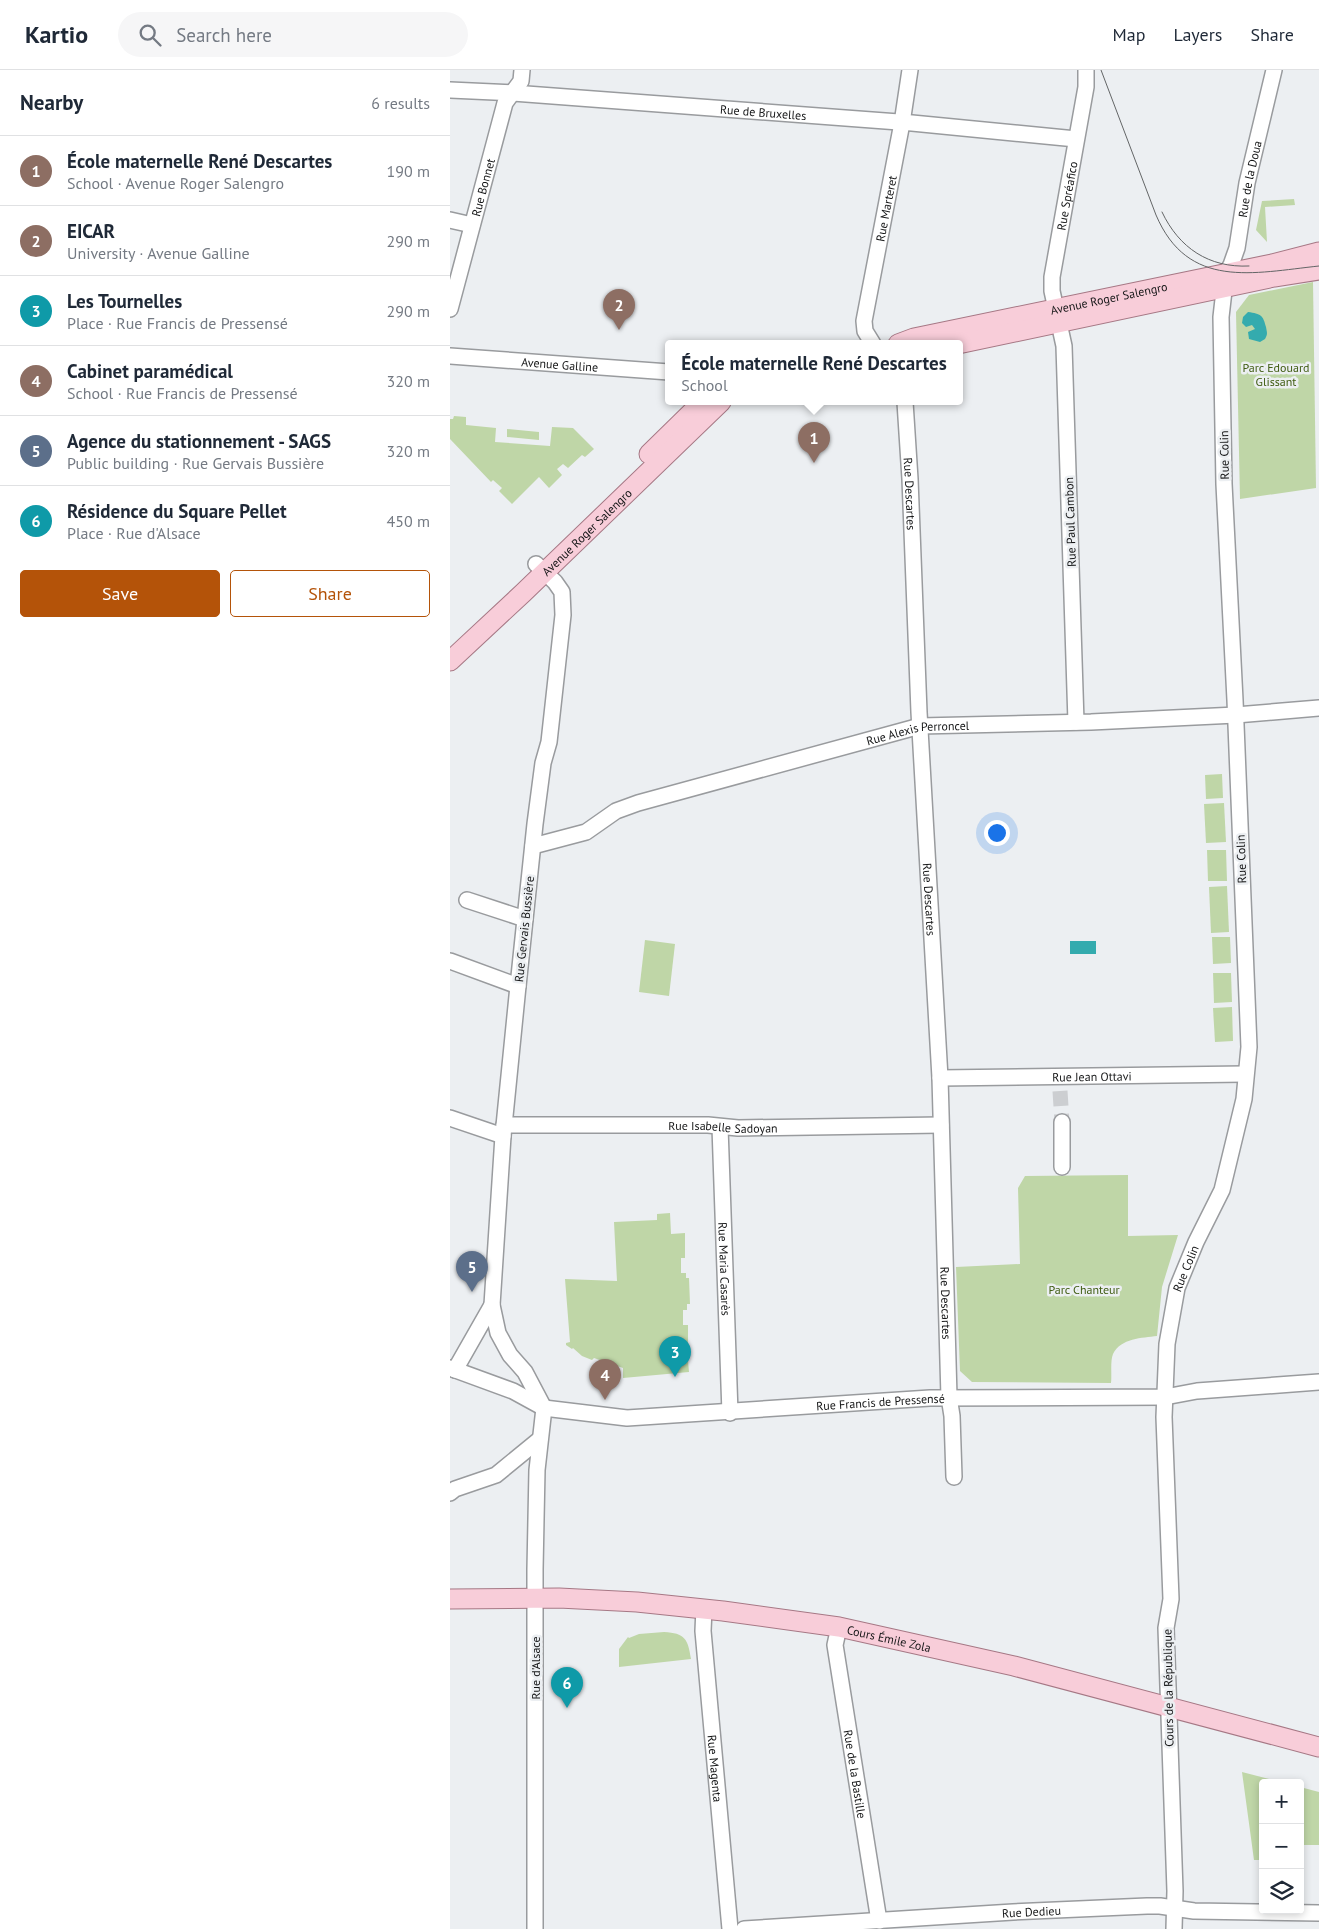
<!DOCTYPE html>
<meta charset="utf-8">
<style>
:root{--surface:#fff;--page:#f6f6f7;--text:#1f2937;--muted:#747a83;--line:#e0e1e3;--accent:#b45309}
body{margin:0;font-family:"PT Sans",sans-serif;background:var(--page);color:var(--text)}
.controls{position:absolute;right:15px;bottom:15px;display:grid;overflow:hidden;border-radius:5px;box-shadow:0 2px 8px #0003}
.controls button{width:45px;height:45px;display:grid;place-items:center;padding:0;border:0;border-bottom:1px solid var(--line);background:var(--surface);color:var(--text);font:25px sans-serif}
.you{position:absolute;left:546px;top:762px;width:18px;height:18px;margin:-12px;border:4px solid #fff;border-radius:50%;background:#1a73e8;box-shadow:0 0 0 8px #1a73e833}
.badge{display:grid;place-items:center;width:32px;height:32px;border-radius:50%;background:var(--accent);color:#fff;font-size:16px;font-weight:700}
.pin{position:absolute;translate:-50% -41px;filter:drop-shadow(0 1px 2px #0008)}
.pin::after{content:'';position:absolute;top:26px;width:18px;height:15px;background:inherit;clip-path:polygon(0 0,100% 0,50% 100%)}
.popup{position:absolute;left:215px;top:270px;width:298px;height:65px;box-sizing:border-box;display:grid;place-content:center;border-radius:5px;background:var(--surface);filter:drop-shadow(0 1px 4px #0005);font-size:16px;white-space:nowrap;color:var(--muted)}
.popup b{font-size:19px;color:var(--text)}
.popup::after{content:'';position:absolute;left:50%;top:100%;margin-left:-10px;border:10px solid transparent;border-top-color:var(--surface)}
.list{margin:0;padding:0;list-style:none}
h2{display:flex;justify-content:space-between;align-items:center;height:65px;margin:0;padding:0 20px;font-size:21px}
h2 small{font-size:16px;font-weight:400;color:var(--muted)}
.list li{display:grid;grid-template-columns:32px 1fr auto;gap:15px;align-items:center;box-sizing:border-box;height:70px;padding:0 20px;border-top:1px solid var(--line)}
.list b{display:block;font-size:19px;white-space:nowrap}
.list p{margin:0;font-size:16px;white-space:nowrap;color:var(--muted)}
.list em{font-size:16px;font-style:normal;color:var(--muted)}
.actions{display:flex;gap:10px;padding:15px 20px}
.actions a{flex:1;padding:11px 0;border:1px solid var(--accent);border-radius:5px;text-align:center;font-size:18px;color:var(--accent)}
.actions .main{background:var(--accent);color:#fff}
.icon{flex:none;width:28px;height:28px;fill:none;stroke:currentColor;stroke-width:2;stroke-linecap:round;stroke-linejoin:round}
.map{position:relative;flex:none;width:869px;height:1859px;overflow:hidden}
header{display:flex;align-items:center;gap:30px;box-sizing:border-box;height:70px;padding:0 25px;background:var(--surface);border-bottom:1px solid var(--line)}
header strong{font-size:24px}
nav{display:flex;gap:28px;margin-inline-start:auto;font-size:18px}
.search{width:350px;height:45px;background:var(--page);display:flex;align-items:center;gap:12px;box-sizing:border-box;padding:0 18px;border-radius:28px;color:var(--muted);font-size:19px}
main{display:flex}
aside{flex:1;background:var(--surface)}
.map>svg:first-child{display:block}
.green{fill:#bfd6a7}
.water{fill:#34abae}
.lines{fill:none;stroke-linecap:round;stroke-linejoin:round}
.minor-tunnel{stroke:#ccced1;stroke-width:15;stroke-dasharray:15 8;stroke-linecap:butt}
.minor-casing{stroke:#999b9e;stroke-width:18}
.major-casing{stroke:#a67885;stroke-width:21}
.minor{stroke:#fff;stroke-width:15}
.major{stroke:#f8cdd9;stroke-width:19}
.tram{stroke:#636566;stroke-width:1}
.labels{text-anchor:middle;dominant-baseline:central;stroke-width:5;stroke-linejoin:round;paint-order:stroke}
.street-label{font-size:12px;fill:#151617;stroke:#eceff2}
.park-label{font-size:12px;fill:#405d13;stroke:#eceff2}
</style>
<header>
<strong>Kartio</strong>
<div class="search"><svg class="icon" aria-label="search" viewBox="0 0 24 24"><circle cx="10" cy="10" r="6"/><path d="M15 15l6 6"/></svg>Search here</div>
<nav><a>Map</a><a>Layers</a><a>Share</a></nav>
</header>
<main>
<aside>
<h2>Nearby<small>6 results</small></h2>
<ul class="list">
<li><span class="badge" style="background:#8d6e63">1</span><div><b>École maternelle René Descartes</b><p>School · Avenue Roger Salengro</p></div><em>190 m</em></li>
<li><span class="badge" style="background:#8d6e63">2</span><div><b>EICAR</b><p>University · Avenue Galline</p></div><em>290 m</em></li>
<li><span class="badge" style="background:#0f9aa8">3</span><div><b>Les Tournelles</b><p>Place · Rue Francis de Pressensé</p></div><em>290 m</em></li>
<li><span class="badge" style="background:#8d6e63">4</span><div><b>Cabinet paramédical</b><p>School · Rue Francis de Pressensé</p></div><em>320 m</em></li>
<li><span class="badge" style="background:#5c6f8a">5</span><div><b>Agence du stationnement - SAGS</b><p>Public building · Rue Gervais Bussière</p></div><em>320 m</em></li>
<li><span class="badge" style="background:#0f9aa8">6</span><div><b>Résidence du Square Pellet</b><p>Place · Rue d'Alsace</p></div><em>450 m</em></li>
</ul>
<div class="actions"><a class="main">Save</a><a>Share</a></div>
</aside>
<div class="map">
<svg width="869" height="1859" viewBox="0 0 869 1859">
<rect width="100%" height="100%" fill="#eceff2"/>
<g class="green">
<polygon points="844,129 845,135 815,137 817,172 806,160 812,131"/>
<polygon points="863,212 866,418 790,429 786,242 799,225"/>
<polygon points="4,346 16,347 16,355 46,358 45,372 100,376 102,357 123,358 144,379 135,387 132,385 118,398 113,394 107,399 112,405 99,418 89,407 62,434 49,421 52,418 43,410 41,412 0,369 0,349 3,349"/>
<polygon points="57,359 89,362 89,370 57,367"/>
<polygon points="772,704 773,728 756,729 755,705"/>
<polygon points="774,733 776,772 756,773 754,734"/>
<polygon points="757,780 776,780 777,811 758,811"/>
<polygon points="777,816 779,862 761,863 759,817"/>
<polygon points="762,867 780,867 781,893 763,894"/>
<polygon points="195,870 225,874 219,926 189,922"/>
<polygon points="763,903 781,903 782,932 764,933"/>
<polygon points="782,937 783,971 765,972 763,938"/>
<path d="M 678,1105 L 678,1166 L 728,1165 L 712,1217 L 707,1266 C 692,1268 671,1268 663,1284 C 660,1291 662,1305 661,1313 L 522,1312 L 510,1301 L 506,1197 L 570,1194 L 568,1118 L 575,1106 Z"/>
<polygon points="220,1143 221,1164 235,1163 235,1188 231,1188 231,1203 236,1203 236,1208 239,1208 240,1234 237,1234 237,1240 233,1240 233,1255 238,1255 238,1279 232,1280 232,1291 238,1291 239,1302 173,1308 173,1298 144,1288 142,1290 132,1286 123,1278 122,1279 116,1275 116,1273 120,1272 115,1209 167,1211 164,1152 207,1150 207,1144"/>
<path d="M 214,1562 C 235,1563 238,1569 241,1589 L 169,1597 L 169,1579 L 178,1567 L 179,1568 L 189,1564 Z"/>
<polygon points="792,1702 834,1713 813,1713 813,1790 804,1790"/>
<polygon points="850,1717 869,1722 869,1775 850,1775"/>
</g>
<g class="water">
<path d="M 798,242 C 811,244 813,245 816,257 C 817,263 818,264 815,269 L 810,272 L 799,269 L 798,262 L 805,259 L 802,255 L 796,257 L 792,253 L 793,247 Z"/>
<rect x="620" y="871" width="26" height="13"/>
</g>
<g class="lines">
<polyline class="minor-tunnel" points="610,1021 612,1052"/>
<g class="minor-casing">
<g id="minor">
<path id="s1" d="M 0,20 L 63,23 L 462,53 L 626,69"/>
<polyline points="0,150 22,155"/>
<path id="s2" d="M 0,239 L 55,33 L 71,11 L 72,0"/>
<path id="s3" d="M 423,274 L 415,261 L 414,251 L 452,53 L 460,0"/>
<path id="s4" d="M 0,286 L 219,302"/>
<path id="s5" d="M 455,332 L 460,409 L 469,642 L 490,1008 L 499,1327 L 502,1346 L 504,1407"/>
<polyline points="86,494 105,512 112,522 113,545 99,672 93,693 85,754 68,916 53,1066 42,1235 48,1263 60,1285 75,1302 94,1338"/>
<path id="s6" d="M 626,652 L 614,276 L 602,221 L 602,207 L 636,17 L 636,0"/>
<path id="s7" d="M 83,776 L 136,762 L 166,741 L 188,733 L 470,656 L 641,652 L 786,645 L 869,638"/>
<polyline points="17,830 75,849"/>
<polyline points="0,891 68,916"/>
<path id="s8" d="M 490,1008 L 795,1004"/>
<polyline points="0,1048 53,1066"/>
<polyline points="612,1052 612,1097"/>
<path id="s9" d="M 54,1055 L 258,1055 L 288,1058 L 491,1055"/>
<path id="s10" d="M 270,1057 L 280,1343"/>
<path id="s11" d="M 0,1298 L 63,1321 L 94,1338 L 177,1348 L 480,1328 L 715,1327 L 747,1321 L 869,1312"/>
<polyline points="5,1300 42,1235"/>
<polyline points="0,1423 5,1419 46,1405 90,1369"/>
<path id="s12" d="M 254,1538 L 253,1561 L 280,1859"/>
<path id="s13" d="M 389,1557 L 385,1575 L 429,1851"/>
<polyline points="85,1859 85,1499 87,1400 94,1338"/>
<path id="s14" d="M 294,1859 L 563,1842 L 697,1836 L 710,1836 L 744,1841 L 869,1843"/>
<path id="s15" d="M 724,1859 L 725,1821 L 716,1558 L 721,1529 L 714,1347 L 717,1274 L 727,1218 L 746,1172 L 772,1120 L 794,1029 L 799,977 L 785,630 L 774,414 L 771,247 L 776,203 L 781,195 L 787,178 L 797,113 L 824,0"/>
</g>
</g>
<g class="major-casing">
<g id="major">
<path id="s16" d="M 448,274 L 464,268 L 822,194 L 869,182"/>
<polyline points="508,274 824,207 869,200"/>
<polyline points="199,384 246,338 258,332"/>
<path id="s17" d="M 0,591 L 73,523 L 271,332"/>
<path id="s18" d="M 0,1529 L 109,1528 L 187,1532 L 273,1541 L 389,1557 L 564,1596 L 869,1677"/>
</g>
</g>
<use href="#minor" class="minor"/>
<use href="#major" class="major"/>
<g class="tram">
<path d="M 651,0 L 706,145 C 738,220 803,203 869,196"/>
<path d="M 712,142 C 729,178 759,198 799,196"/>
</g>
</g>
<g class="labels">
<g class="street-label">
<text stroke="none"><textPath href="#s1" startOffset="314">Rue de Bruxelles</textPath></text>
<text stroke="none"><textPath href="#s15" startOffset="1769">Rue de la Doua</textPath></text>
<text stroke="none"><textPath href="#s2" startOffset="126">Rue Bonnet</textPath></text>
<text stroke="none"><textPath href="#s6" startOffset="529">Rue Spréafico</textPath></text>
<text stroke="none"><textPath href="#s3" startOffset="140">Rue Marteret</textPath></text>
<text stroke="none"><textPath href="#s16" startOffset="216">Avenue Roger Salengro</textPath></text>
<text stroke="none"><textPath href="#s4" startOffset="110">Avenue Galline</textPath></text>
<text transform="translate(774 385) rotate(-91)">Rue Colin</text>
<text stroke="none"><textPath href="#s5" startOffset="92">Rue Descartes</textPath></text>
<text transform="translate(620 452) rotate(-92)">Rue Paul Cambon</text>
<text stroke="none"><textPath href="#s17" startOffset="188">Avenue Roger Salengro</textPath></text>
<text stroke="none"><textPath href="#s7" startOffset="404">Rue Alexis Perroncel</textPath></text>
<text transform="translate(791 789) rotate(-92)">Rue Colin</text>
<text stroke="none"><textPath href="#s5" startOffset="498">Rue Descartes</textPath></text>
<text transform="translate(74 859) rotate(-84)">Rue Gervais Bussière</text>
<text stroke="none"><textPath href="#s8" startOffset="152">Rue Jean Ottavi</textPath></text>
<text stroke="none"><textPath href="#s9" startOffset="219">Rue Isabelle Sadoyan</textPath></text>
<text stroke="none"><textPath href="#s15" startOffset="664">Rue Colin</textPath></text>
<text stroke="none"><textPath href="#s10" startOffset="142">Rue Maria Casarès</textPath></text>
<text stroke="none"><textPath href="#s5" startOffset="902">Rue Descartes</textPath></text>
<text stroke="none"><textPath href="#s11" startOffset="440">Rue Francis de Pressensé</textPath></text>
<text stroke="none"><textPath href="#s18" startOffset="442">Cours Émile Zola</textPath></text>
<text transform="translate(85 1598) rotate(-90)">Rue d'Alsace</text>
<text transform="translate(718 1618) rotate(-91)">Cours de la République</text>
<text stroke="none"><textPath href="#s12" startOffset="161">Rue Magenta</textPath></text>
<text stroke="none"><textPath href="#s13" startOffset="149">Rue de la Bastille</textPath></text>
<text stroke="none"><textPath href="#s14" startOffset="288">Rue Dedieu</textPath></text>
</g>
<g class="park-label">
<text x="826" y="297">Parc Edouard<tspan x="826" dy="14">Glissant</tspan></text>
<text x="634" y="1219">Parc Chanteur</text>
</g>
</g>
</svg>
<div class="controls">
<button>+</button>
<button>−</button>
<button><svg class="icon" aria-label="layers" viewBox="0 0 24 24"><path d="M12 4l9 5-9 5-9-5zM3 14l9 5 9-5"/></svg></button>
</div>
<div class="you"></div>
<div class="pin badge" style="left:364px;top:393px;background:#8d6e63">1</div>
<div class="popup"><b>École maternelle René Descartes</b>School</div>
<div class="pin badge" style="left:169px;top:260px;background:#8d6e63">2</div>
<div class="pin badge" style="left:225px;top:1307px;background:#0f9aa8">3</div>
<div class="pin badge" style="left:155px;top:1330px;background:#8d6e63">4</div>
<div class="pin badge" style="left:22px;top:1222px;background:#5c6f8a">5</div>
<div class="pin badge" style="left:117px;top:1638px;background:#0f9aa8">6</div>
</div>
</main>
